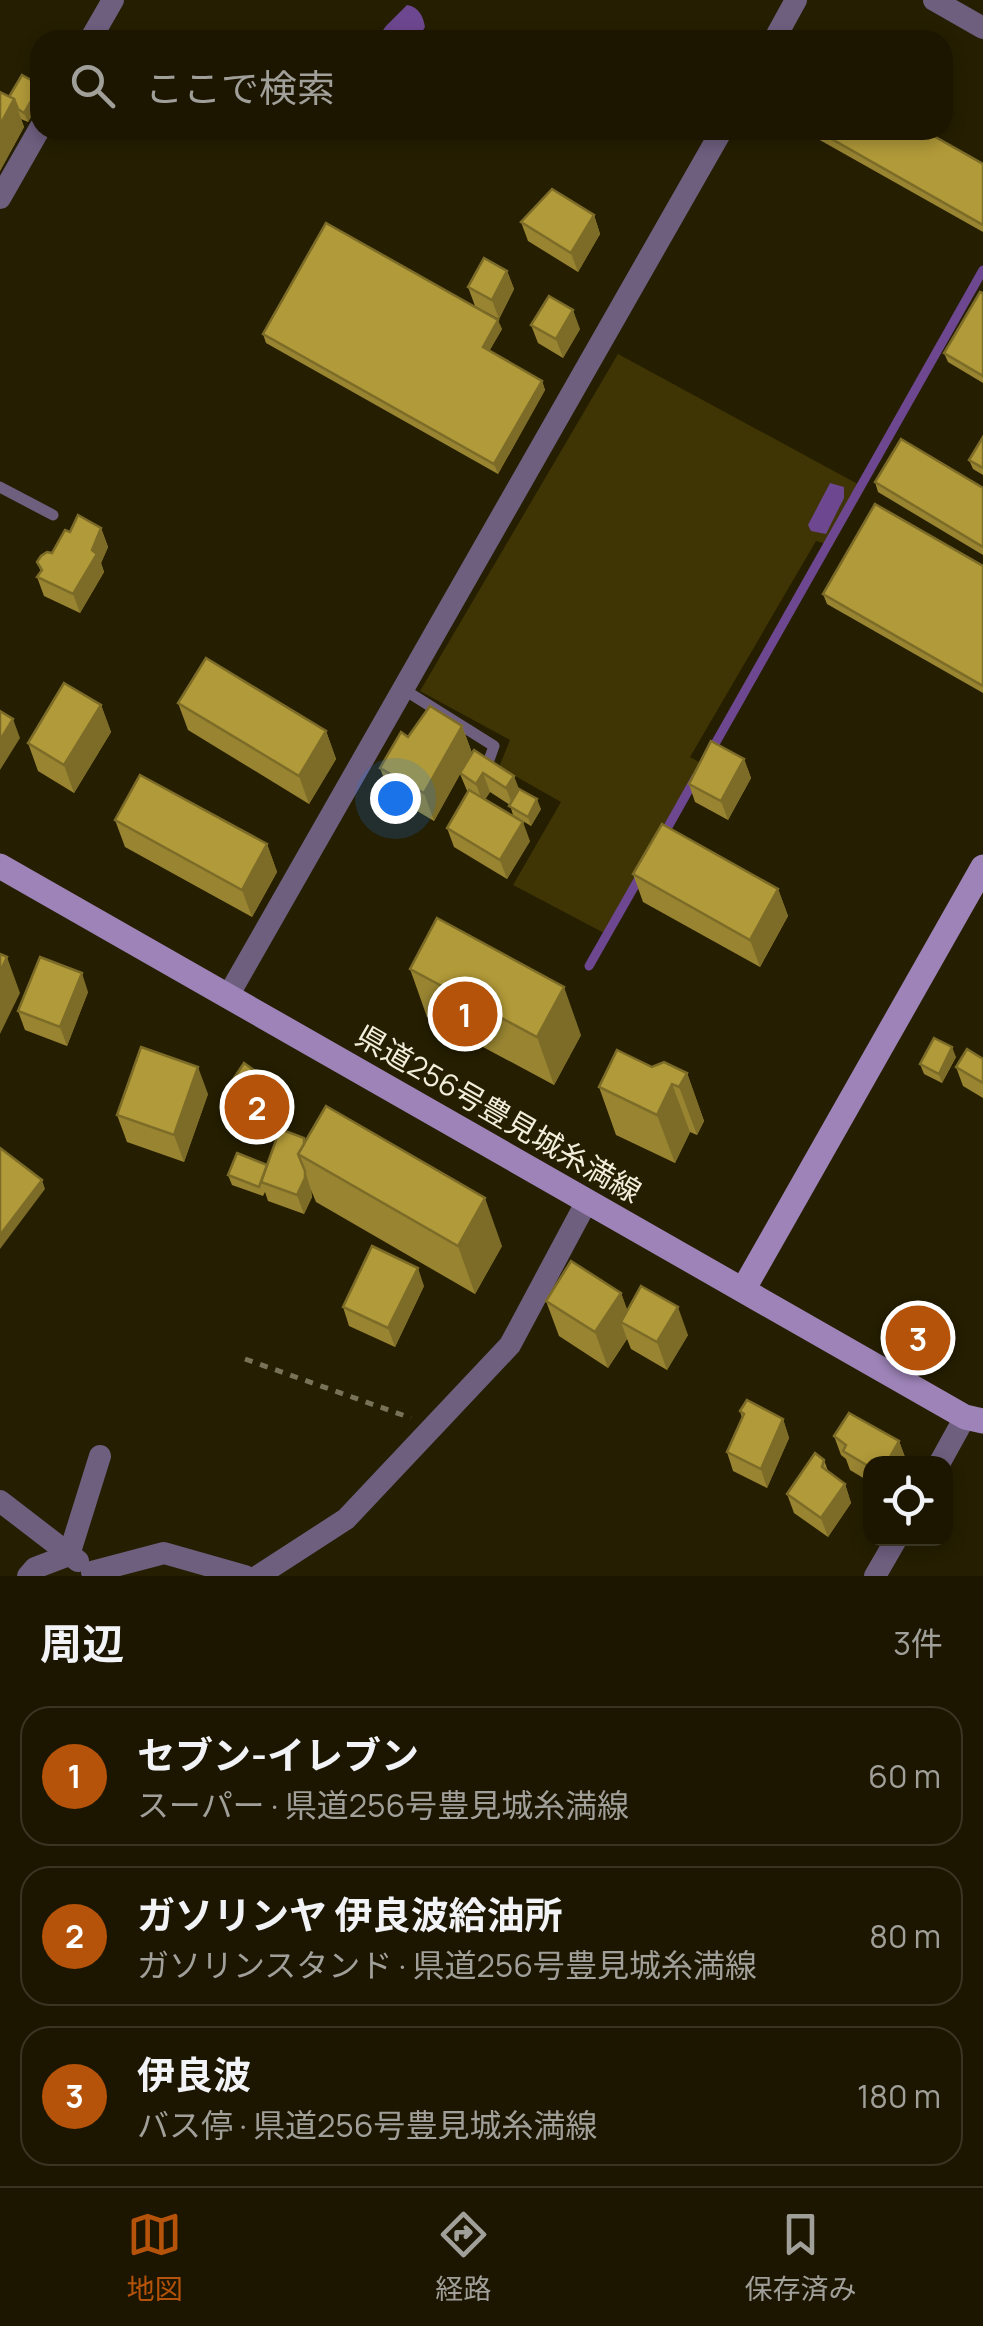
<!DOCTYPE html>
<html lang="ja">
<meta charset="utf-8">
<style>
:root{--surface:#1c1600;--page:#29230f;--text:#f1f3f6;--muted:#a09f99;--line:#3a3522;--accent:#b45309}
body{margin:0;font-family:Manrope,"Noto Sans JP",sans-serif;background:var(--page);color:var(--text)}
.controls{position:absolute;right:30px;bottom:30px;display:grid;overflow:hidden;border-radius:20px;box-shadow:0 5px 15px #0003}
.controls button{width:90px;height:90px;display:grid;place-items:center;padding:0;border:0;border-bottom:2px solid var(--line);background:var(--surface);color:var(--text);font:50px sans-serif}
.you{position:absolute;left:395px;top:798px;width:35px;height:35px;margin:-25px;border:8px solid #fff;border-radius:50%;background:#1a73e8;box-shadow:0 0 0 15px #1a73e833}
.badge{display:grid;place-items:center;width:65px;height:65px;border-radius:50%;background:var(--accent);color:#fff;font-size:32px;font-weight:700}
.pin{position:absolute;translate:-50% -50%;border:5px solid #fff;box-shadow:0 2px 10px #0006}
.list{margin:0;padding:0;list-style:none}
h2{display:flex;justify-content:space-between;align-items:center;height:130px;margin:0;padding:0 40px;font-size:42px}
h2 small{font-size:32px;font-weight:400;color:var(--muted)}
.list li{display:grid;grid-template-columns:65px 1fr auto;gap:30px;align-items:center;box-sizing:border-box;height:140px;margin:0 20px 20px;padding:0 20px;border:2px solid var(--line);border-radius:30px}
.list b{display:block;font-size:38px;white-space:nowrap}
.list p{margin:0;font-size:32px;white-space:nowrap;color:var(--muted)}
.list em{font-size:32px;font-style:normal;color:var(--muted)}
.icon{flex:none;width:55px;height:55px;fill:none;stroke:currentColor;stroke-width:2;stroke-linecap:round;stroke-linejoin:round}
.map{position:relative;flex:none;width:983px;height:1576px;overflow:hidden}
.search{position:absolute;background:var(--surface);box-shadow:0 5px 15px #0003;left:30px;right:30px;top:30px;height:110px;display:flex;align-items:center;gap:25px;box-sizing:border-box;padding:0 35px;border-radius:30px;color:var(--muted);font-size:38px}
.sheet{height:610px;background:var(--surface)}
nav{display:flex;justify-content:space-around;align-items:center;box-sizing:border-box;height:140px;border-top:2px solid var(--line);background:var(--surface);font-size:28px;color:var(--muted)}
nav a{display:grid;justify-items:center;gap:5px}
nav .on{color:var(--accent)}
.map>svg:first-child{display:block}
.green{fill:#3f3403}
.water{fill:#6d478f}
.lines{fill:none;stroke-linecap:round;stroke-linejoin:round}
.stream{stroke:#6d478f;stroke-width:9}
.path{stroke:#787259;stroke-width:5;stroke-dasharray:8 8;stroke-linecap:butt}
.lane{stroke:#6e5f7f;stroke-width:11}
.street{stroke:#6e5f7f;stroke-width:22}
.secondary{stroke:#9d83b7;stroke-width:25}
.wall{fill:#988431}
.shaded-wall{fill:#7c6c28}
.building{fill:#b19a39;stroke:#7c6c28;stroke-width:2.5}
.labels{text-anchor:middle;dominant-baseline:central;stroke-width:10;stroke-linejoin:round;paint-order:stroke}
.street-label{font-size:30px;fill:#f2eedc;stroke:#251e00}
</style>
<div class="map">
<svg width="983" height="1576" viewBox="0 0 983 1576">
<rect width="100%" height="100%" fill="#251e00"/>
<polygon class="green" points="618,354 865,488 832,546 816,541 690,757 701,763 606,934 513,885 561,802 499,767 510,740 420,691"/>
<g class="water">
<path d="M 407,5 C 419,7 423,16 425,27 L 417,40 L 376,40 L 386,26 Z"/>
<polygon points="830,483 844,487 844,498 826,534 811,531 808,525"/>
</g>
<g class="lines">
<g class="stream">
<polyline points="711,751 983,270"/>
<polyline points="664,834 696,777"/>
<polyline points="589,966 642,873"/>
</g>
<polyline class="path" points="245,1359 411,1418"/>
<g class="lane">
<polyline points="0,487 53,515"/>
<polyline points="403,689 494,746 489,760"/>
</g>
<g class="street">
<polyline points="934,0 983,28"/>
<polyline points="90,40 113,0"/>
<polyline points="774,40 796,0"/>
<polyline points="0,198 40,128"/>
<polyline points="228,996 722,130"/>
<polyline points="939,1464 965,1417"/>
<polyline points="0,1501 78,1561"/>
<polyline points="92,1572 164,1553 245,1576"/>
<polyline points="28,1576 35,1568 69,1555 100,1456"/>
<polyline points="258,1576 346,1519 510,1345 587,1201"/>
<polyline points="875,1576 897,1538"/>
</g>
<g class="secondary">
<polyline points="0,866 965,1417 983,1421"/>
<polyline points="743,1290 983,867"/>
</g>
</g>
<g class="wall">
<polygon points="40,85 40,100 28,122 21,119 24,127 0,171 0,92 9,97"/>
<polygon points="802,130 923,130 983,164 983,232"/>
<polygon points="594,215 600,234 578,272 528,241 521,222"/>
<polygon points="507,271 514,289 499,319 475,306 468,287"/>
<polygon points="983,293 983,383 948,362 944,353"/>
<polygon points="531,325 580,329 563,358 538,343"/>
<polygon points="502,329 489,351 542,381 545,390 498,474 266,343 263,334"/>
<polygon points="983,437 983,475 973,469 969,460"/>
<polygon points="875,482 983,488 983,555 878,492"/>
<polygon points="101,528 108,547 101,563 104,572 80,613 44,596 37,577 41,572 37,562 52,553 70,532"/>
<polygon points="983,566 983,693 827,604 823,594"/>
<polygon points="178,703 326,731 336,759 309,804 188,730"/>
<polygon points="101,705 111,732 74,793 38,771 28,743"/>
<polygon points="462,726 472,753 519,789 541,809 531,826 513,815 510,805 490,792 485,799 530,841 507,879 454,847 447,828 468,793 460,774 434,821 390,795 380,768 408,737"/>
<polygon points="744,759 751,778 728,820 695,802 689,784"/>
<polygon points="115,820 267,844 277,872 252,917 125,847"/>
<polygon points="633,874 778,889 788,916 760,967 643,902"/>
<polygon points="410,969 581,1035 554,1085 427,1017"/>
<polygon points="88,992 67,1046 25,1030 18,1011"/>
<polygon points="956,1057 942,1083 924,1074 920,1064"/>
<polygon points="983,1059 983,1098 963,1086 956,1067"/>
<polygon points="652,1067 687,1073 704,1121 697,1135 690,1132 675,1163 616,1135 599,1087"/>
<polygon points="226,1090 279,1102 260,1128 233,1109"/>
<polygon points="208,1094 184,1162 127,1142 117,1115"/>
<polygon points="304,1138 305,1142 502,1246 475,1294 316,1202 311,1190 312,1197 304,1214 268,1201 265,1192 263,1196 232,1185 228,1175 267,1165"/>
<polygon points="424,1286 395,1347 349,1326 343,1307"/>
<polygon points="621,1293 627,1310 688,1335 667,1370 631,1349 627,1339 608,1368 559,1336 546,1301"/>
<polygon points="740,1411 783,1419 789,1438 767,1488 733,1471 727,1452 742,1418"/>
<polygon points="834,1436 899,1441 906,1460 904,1464 870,1464 870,1482 850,1470 846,1459 841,1455"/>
<polygon points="824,1460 828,1471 845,1484 851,1503 828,1537 794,1513 787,1494"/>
</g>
<g class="shaded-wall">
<polygon points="40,85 40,100 28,122 24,113"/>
<polygon points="14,99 24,127 0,171 0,125"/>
<polygon points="594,215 600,234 578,272 571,253"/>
<polygon points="507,271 514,289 499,319 492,300"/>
<polygon points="573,310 580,329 563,358 556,339"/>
<polygon points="498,320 502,329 486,357 483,347"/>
<polygon points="542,381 545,390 498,474 494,464"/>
<polygon points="101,528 108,547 101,563 104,572 80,613 73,594"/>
<polygon points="101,705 111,732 74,793 64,765"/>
<polygon points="13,719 20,738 0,770 0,740"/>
<polygon points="462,726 472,753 434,821 424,793"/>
<polygon points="326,731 336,759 309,804 299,776"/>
<polygon points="744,759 751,778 728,820 721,801"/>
<polygon points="483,773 490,792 483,803 476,784"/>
<polygon points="514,776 521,794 513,806 506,788"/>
<polygon points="537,799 541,809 531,826 528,817"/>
<polygon points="523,822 530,841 507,879 500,860"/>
<polygon points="267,844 277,872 252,917 242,890"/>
<polygon points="778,889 788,916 760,967 750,940"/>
<polygon points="7,957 20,993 0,1034 0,972"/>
<polygon points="82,973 88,992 67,1046 60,1027"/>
<polygon points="564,987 581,1035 554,1085 537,1037"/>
<polygon points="952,1047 956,1057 942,1083 939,1074"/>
<polygon points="198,1067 208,1094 184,1162 174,1135"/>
<polygon points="687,1073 704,1121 697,1135 679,1087"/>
<polygon points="272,1083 279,1102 260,1128 253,1109"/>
<polygon points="672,1084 690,1132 675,1163 657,1115"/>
<polygon points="305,1171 311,1190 312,1197 304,1214 297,1195"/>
<polygon points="42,1180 45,1189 0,1249 0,1235"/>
<polygon points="485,1198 502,1246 475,1294 458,1246"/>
<polygon points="418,1268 424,1286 395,1347 388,1328"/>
<polygon points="621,1293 634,1328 621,1322 627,1339 608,1368 595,1332"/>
<polygon points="678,1307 688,1335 667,1370 657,1342"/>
<polygon points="783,1419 789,1438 767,1488 761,1469"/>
<polygon points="899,1441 906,1460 904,1464 886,1464"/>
<polygon points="845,1484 851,1503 828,1537 821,1518"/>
</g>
<g class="building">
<polygon points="22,75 40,85 24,113 18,109 14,99 9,97"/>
<polygon points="0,92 14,99 0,125"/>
<polygon points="816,130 923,130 983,164 983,225"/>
<polygon points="552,189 594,215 571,253 521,222"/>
<polygon points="326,223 498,320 483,347 542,381 494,464 263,334"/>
<polygon points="484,258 507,271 492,300 468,287"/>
<polygon points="980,292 983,293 983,376 944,353"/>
<polygon points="549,296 573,310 556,339 531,325"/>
<polygon points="983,437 983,468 969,460"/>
<polygon points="901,439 983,488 983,547 875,482"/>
<polygon points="875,504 983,566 983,686 823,594"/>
<polygon points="78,515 101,528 92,550 97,554 73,594 37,577 42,570 37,562 41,556 47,552 52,553 65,530 70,532"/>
<polygon points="206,658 326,731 299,776 178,703"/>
<polygon points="64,683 101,705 64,765 28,743"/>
<polygon points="430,706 462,726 424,793 380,768 401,732 408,737"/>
<polygon points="0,711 13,719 0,740"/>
<polygon points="711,741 744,759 721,801 689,784"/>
<polygon points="474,750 514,776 506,788 483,773 476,784 460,773"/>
<polygon points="140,775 267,844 242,890 115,820"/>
<polygon points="519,789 537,799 528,817 509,806"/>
<polygon points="469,790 523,822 500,860 447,828"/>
<polygon points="662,824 778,889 750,940 633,874"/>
<polygon points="437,918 564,987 537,1037 410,969"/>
<polygon points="0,954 7,957 0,972"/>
<polygon points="40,957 82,973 60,1027 18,1011"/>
<polygon points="934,1038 952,1047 939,1074 920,1064"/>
<polygon points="141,1047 198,1067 174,1135 117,1115"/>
<polygon points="967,1049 983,1059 983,1083 956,1067"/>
<polygon points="617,1050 652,1067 664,1062 687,1073 679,1087 672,1084 657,1115 599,1087"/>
<polygon points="244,1063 272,1083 253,1109 226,1090"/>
<polygon points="326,1106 485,1198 458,1246 298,1154"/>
<polygon points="280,1129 304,1138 304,1144 298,1154 305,1171 305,1178 297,1195 261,1182"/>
<polygon points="0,1148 42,1180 0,1235"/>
<polygon points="237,1153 267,1165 259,1187 228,1175"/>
<polygon points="372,1246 418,1268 388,1328 343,1307"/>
<polygon points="571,1261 621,1293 595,1332 546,1301"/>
<polygon points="641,1286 678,1307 657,1342 621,1322"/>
<polygon points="747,1400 783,1419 761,1469 727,1452 744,1414 740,1411"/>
<polygon points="849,1413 899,1441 886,1464 870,1464 870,1467 843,1451 846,1445 834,1436"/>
<polygon points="815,1453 824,1460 822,1467 845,1484 821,1518 787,1494"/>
</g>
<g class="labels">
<g class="street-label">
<text transform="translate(499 1113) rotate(30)">県道256号豊見城糸満線</text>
</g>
</g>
</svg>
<div class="controls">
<button><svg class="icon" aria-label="locate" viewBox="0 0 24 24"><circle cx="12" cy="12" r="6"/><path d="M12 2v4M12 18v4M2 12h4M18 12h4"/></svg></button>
</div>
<div class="you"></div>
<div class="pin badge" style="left:465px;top:1014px">1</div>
<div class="pin badge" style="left:257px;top:1107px">2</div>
<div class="pin badge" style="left:918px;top:1338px">3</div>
<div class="search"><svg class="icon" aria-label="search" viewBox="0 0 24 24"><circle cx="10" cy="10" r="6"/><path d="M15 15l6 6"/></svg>ここで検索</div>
</div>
<section class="sheet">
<h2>周辺<small>3件</small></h2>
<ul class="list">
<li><span class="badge">1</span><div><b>セブン-イレブン</b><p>スーパー · 県道256号豊見城糸満線</p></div><em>60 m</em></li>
<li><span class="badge">2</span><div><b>ガソリンヤ 伊良波給油所</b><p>ガソリンスタンド · 県道256号豊見城糸満線</p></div><em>80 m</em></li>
<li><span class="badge">3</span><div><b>伊良波</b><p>バス停 · 県道256号豊見城糸満線</p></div><em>180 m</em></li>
</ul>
</section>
<nav>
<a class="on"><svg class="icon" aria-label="map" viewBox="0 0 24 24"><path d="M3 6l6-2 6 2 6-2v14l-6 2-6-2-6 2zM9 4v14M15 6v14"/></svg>地図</a>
<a><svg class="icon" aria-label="directions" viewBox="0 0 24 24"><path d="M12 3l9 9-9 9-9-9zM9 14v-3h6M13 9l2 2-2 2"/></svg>経路</a>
<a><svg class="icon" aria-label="saved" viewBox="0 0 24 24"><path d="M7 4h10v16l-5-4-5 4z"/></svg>保存済み</a>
</nav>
